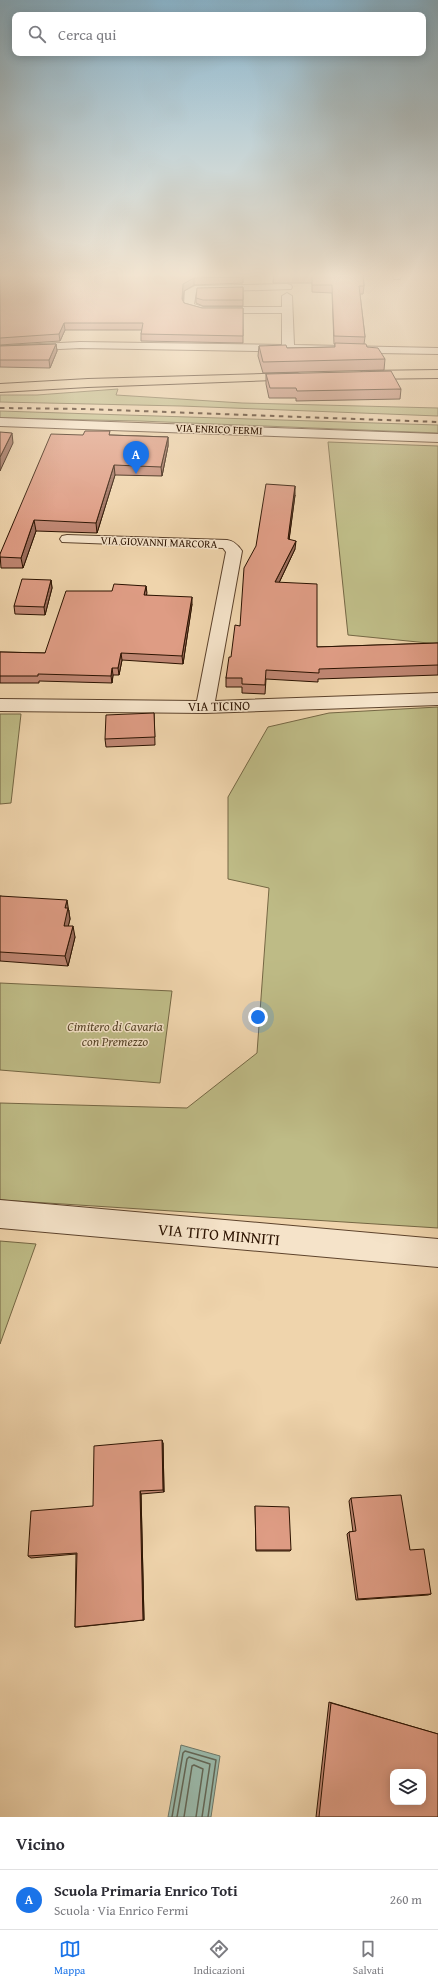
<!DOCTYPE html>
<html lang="it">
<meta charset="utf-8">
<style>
:root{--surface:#fff;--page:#f7f7f7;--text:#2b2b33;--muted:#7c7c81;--line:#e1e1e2;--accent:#1a73e8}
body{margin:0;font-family:"Gentium Book Plus",serif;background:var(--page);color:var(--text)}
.controls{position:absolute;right:12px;bottom:12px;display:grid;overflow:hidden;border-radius:8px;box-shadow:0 2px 10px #0003}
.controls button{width:36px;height:36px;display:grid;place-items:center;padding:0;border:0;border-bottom:1px solid var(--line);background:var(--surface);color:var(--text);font:20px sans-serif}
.you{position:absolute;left:258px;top:1017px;width:14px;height:14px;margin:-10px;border:3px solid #fff;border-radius:50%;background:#1a73e8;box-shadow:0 0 0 6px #1a73e833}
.badge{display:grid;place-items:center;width:26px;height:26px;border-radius:50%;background:var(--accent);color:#fff;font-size:13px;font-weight:700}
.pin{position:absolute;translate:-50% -33px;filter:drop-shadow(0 1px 2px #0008)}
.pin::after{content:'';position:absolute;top:21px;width:14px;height:12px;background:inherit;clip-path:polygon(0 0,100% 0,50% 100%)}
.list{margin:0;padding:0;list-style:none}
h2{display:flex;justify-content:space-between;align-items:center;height:52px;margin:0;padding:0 16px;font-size:17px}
h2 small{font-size:13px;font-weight:400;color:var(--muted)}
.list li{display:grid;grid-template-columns:26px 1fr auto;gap:12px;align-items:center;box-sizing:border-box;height:60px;padding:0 16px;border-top:1px solid var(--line)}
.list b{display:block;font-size:15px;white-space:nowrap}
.list p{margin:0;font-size:13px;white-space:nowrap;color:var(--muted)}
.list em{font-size:13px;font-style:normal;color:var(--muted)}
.icon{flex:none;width:22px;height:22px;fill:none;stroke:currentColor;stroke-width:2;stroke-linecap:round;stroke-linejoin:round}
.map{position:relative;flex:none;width:438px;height:1817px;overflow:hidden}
.search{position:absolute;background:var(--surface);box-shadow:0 2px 10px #0003;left:12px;right:12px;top:12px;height:44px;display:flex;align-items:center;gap:10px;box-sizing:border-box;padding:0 14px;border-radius:8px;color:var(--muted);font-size:15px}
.sheet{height:112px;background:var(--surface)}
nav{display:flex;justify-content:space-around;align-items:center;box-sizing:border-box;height:56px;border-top:1px solid var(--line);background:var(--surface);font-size:11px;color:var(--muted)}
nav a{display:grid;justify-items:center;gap:2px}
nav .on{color:var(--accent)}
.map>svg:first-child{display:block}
.green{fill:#bebb86;stroke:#756744}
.water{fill:#9ab8a9;stroke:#6e7666}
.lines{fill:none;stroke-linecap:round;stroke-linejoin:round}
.shore{stroke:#636655;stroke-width:1.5}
.minor-casing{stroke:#5d432c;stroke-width:2}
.major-casing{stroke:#2c1301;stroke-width:2}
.minor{fill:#f5e3c9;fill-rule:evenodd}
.major{fill:#efd4ac;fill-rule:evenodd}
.rail{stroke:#2c1301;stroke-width:2;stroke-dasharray:4.5 4.5;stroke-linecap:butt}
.wall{fill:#bf8672;stroke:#2c1301}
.shaded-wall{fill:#9b6d5c;stroke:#2c1301}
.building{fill:#de9c84;stroke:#2c1301;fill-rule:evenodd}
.labels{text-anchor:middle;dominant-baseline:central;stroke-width:3;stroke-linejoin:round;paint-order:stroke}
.far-street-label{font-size:11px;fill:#2c1301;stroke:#f5e3c9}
.street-label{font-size:13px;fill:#2c1301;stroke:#f5e3c9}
.park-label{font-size:13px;font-style:italic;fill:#584529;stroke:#f5e3c9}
.near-street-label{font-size:16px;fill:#2c1301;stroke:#f5e3c9}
</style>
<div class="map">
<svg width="438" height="1817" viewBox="0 0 438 1817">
<rect width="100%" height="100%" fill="#efd4ac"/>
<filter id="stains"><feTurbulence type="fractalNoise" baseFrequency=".005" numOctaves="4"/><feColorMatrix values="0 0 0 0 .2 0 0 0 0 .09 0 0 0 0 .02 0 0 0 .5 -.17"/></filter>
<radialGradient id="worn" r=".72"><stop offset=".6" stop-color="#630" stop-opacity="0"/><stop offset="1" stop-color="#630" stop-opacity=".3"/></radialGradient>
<g class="green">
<polygon points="118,389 116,395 242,403 438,408 438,416 181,406 0,402 0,395 37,395"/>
<polygon points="0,411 438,425 438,433 140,421 0,418"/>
<polygon points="328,442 438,446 438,644 348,635"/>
<polygon points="438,707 438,1228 0,1200 0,1103 187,1108 257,1053 269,888 228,879 228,797 268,727 329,713"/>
<polygon points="0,714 21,714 11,803 0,804"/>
<polygon points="0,983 172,991 160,1083 0,1070"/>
<polygon points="0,1241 36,1244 0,1344"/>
</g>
<polygon class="water" points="181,1745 220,1756 211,1817 168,1817"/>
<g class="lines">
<g class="shore">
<polyline points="172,1817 183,1753 185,1751 216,1760 208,1817"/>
<polyline points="177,1817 187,1759 189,1757 210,1764 202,1817"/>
<polyline points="184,1817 192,1766 194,1765 203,1769 196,1817"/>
</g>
<g class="minor-casing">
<g id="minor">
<polygon points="392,274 402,274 400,279 394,279"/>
<polygon points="287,284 291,285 292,287 291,289 196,292 194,304 203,307 282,307 282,296 287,293 292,296 294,345 438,348 438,354 80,348 0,352 0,346 80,342 282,345 282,313 202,313 185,308 184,306 185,291 195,286"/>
<polygon points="0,418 438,434 438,442 0,426"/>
<path d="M 67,535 L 227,540 C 234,541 238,545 242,551 L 215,701 L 438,693 L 438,705 L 205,713 L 0,711 L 0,699 L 197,701 L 226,552 L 223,548 L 62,542 L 60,539 L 62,536 Z"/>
<polygon points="0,1200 438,1239 438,1267 0,1228"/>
</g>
</g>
<g class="major-casing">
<g id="major">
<polygon points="438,370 438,378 363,379 357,375 363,371"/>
<polygon points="297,373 301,375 303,377 301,379 88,387 0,392 0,384 88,379"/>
</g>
</g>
<use href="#minor" class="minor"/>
<use href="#major" class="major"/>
<polyline class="rail" points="0,408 85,409 438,422"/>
</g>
<g class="wall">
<polygon points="0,274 243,274 243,283 194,285 184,291 183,300 184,303 202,308 243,308 243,343 141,341 141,334 142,330 65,330 60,341 0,345"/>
<polygon points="274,274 370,274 363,275 364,286 363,294 360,294 365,337 364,344 367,347 385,359 384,370 263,373 258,356 259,346 287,348 335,347 335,344 334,344 332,293 312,292 312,283 273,283"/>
<polygon points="243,287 243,306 203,306 196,303 196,298"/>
<polygon points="56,344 57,351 50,368 0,367 0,346"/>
<polygon points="266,374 401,389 400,399 296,401 296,398 269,398 266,384"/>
<polygon points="83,435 110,435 168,437 168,446 162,476 115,475 97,533 36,531 23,568 1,568 0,554"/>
<polygon points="295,495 289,539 295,549 279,583 317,647 438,643 438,675 318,679 318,682 266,679 265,694 242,693 242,687 226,687 226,678 240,626"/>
<polygon points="51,580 52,588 45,615 15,614 14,606"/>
<polygon points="146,586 146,595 192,604 183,664 122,660 119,675 113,675 112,683 39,681 39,683 0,683 0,652 45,653 112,591"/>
<polygon points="154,713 155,745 106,747 105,739"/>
<polygon points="0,896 69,910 69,912 70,919 68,926 75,937 68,966 0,961"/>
<polygon points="163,1443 164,1492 141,1494 144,1620 78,1627 75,1627 76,1554 31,1558 28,1556 93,1506"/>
<polygon points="351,1498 410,1550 431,1594 428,1595 356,1600 347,1534 349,1532 353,1532 349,1501"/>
<polygon points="255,1506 291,1550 290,1551 256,1551"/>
<polygon points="329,1702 438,1734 438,1817 316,1817"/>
</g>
<g class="shaded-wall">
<polygon points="194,278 194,285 184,291 182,306 183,284"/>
<polygon points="64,323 65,330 60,341 59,334"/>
<polygon points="56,344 57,351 50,368 49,360"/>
<polygon points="12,433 13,443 0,471 0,457"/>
<polygon points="168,437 168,446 162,476 161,467"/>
<polygon points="114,465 115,475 97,533 96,523"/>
<polygon points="295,486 295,495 288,548 288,539"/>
<polygon points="34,520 36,531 23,568 21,558"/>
<polygon points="296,541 295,549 275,591 275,582"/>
<polygon points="51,580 52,588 45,615 44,607"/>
<polygon points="146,586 147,593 144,602 144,595"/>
<polygon points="192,597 192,604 183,664 182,656"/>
<polygon points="121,653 122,660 119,675 118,668"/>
<polygon points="112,668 113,675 112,683 111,676"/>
<polygon points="67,900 70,919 66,936 64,926 65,908"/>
<polygon points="73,926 75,937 68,966 65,956"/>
<polygon points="162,1440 163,1443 164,1492 163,1490"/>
<polygon points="140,1491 141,1494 144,1620 143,1620"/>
</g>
<g class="building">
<polygon points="0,274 243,274 243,277 194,278 183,284 182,299 184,303 202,308 243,308 243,336 141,334 143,323 64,323 59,334 0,338"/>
<polygon points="274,274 363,274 364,286 359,286 365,337 334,336 332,285 312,285 312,275 274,275"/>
<polygon points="243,287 243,300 203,300 196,298 197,288"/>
<polygon points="335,343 366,344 367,347 378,348 385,359 263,362 259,346 286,345 287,348 335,347"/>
<polygon points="56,344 49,360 0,360 0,346"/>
<polygon points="391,371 401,389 297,391 296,388 270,388 266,374"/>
<polygon points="85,431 110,431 109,435 168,437 161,467 114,465 96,523 34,520 21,558 0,557 0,554 51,434 83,435"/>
<polygon points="0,432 12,433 0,457"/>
<polygon points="266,484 295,486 288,539 296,541 275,582 317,584 317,647 438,643 438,665 319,669 319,673 266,670 265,685 242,684 242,678 226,678 229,657 231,657 235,625 240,626 244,568 256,546"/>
<polygon points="22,579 51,580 44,607 14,606"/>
<polygon points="114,584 146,586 144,595 192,597 182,656 121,653 118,668 112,668 111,676 38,674 38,676 0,676 0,652 45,653 66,591 112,591"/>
<polygon points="154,713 155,737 105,739 106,715"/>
<polygon points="0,896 67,900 65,908 68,908 64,926 73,926 65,956 0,952"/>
<polygon points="162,1440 163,1490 140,1491 143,1620 75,1627 77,1553 28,1556 31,1511 93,1506 94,1446"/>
<polygon points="401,1495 410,1550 424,1549 431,1594 358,1599 349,1532 356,1531 351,1498"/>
<polygon points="255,1506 289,1507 291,1550 256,1550"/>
<path d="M 331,1703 L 438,1734 L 438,1817 L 319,1817 ZM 393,1772 L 423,1772 L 423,1802 L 393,1802 Z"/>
</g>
<linearGradient id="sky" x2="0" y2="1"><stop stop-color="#89b6cf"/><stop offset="0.52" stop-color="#f8ecda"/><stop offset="1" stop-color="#f8ecda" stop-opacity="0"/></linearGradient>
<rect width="438" height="529" fill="url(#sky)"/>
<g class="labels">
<g class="far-street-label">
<text transform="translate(219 429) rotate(2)">VIA ENRICO FERMI</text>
<text transform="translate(159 542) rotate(2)">VIA GIOVANNI MARCORA</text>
</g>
<g class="street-label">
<text transform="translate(219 706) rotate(-1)">VIA TICINO</text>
</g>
<g class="park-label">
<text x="115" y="1026">Cimitero di Cavaria<tspan x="115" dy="15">con Premezzo</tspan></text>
</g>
<g class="near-street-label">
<text transform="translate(219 1234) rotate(5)">VIA TITO MINNITI</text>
</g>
</g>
<rect width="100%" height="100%" filter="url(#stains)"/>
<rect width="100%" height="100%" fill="url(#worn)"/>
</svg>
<div class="controls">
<button><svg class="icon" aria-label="layers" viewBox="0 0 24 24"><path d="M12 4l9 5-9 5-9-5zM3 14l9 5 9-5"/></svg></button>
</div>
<div class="you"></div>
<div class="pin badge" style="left:136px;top:474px">A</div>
<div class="search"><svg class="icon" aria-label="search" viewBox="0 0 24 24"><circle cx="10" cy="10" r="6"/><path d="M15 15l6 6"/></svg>Cerca qui</div>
</div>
<section class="sheet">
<h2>Vicino<small></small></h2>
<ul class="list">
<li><span class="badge">A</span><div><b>Scuola Primaria Enrico Toti</b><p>Scuola · Via Enrico Fermi</p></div><em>260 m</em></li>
</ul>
</section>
<nav>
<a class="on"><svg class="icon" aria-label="map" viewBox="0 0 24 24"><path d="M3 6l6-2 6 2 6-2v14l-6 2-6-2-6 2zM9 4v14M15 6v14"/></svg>Mappa</a>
<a><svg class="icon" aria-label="directions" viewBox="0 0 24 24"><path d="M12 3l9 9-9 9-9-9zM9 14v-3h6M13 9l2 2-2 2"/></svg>Indicazioni</a>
<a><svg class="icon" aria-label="saved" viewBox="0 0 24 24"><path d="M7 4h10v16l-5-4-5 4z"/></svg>Salvati</a>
</nav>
